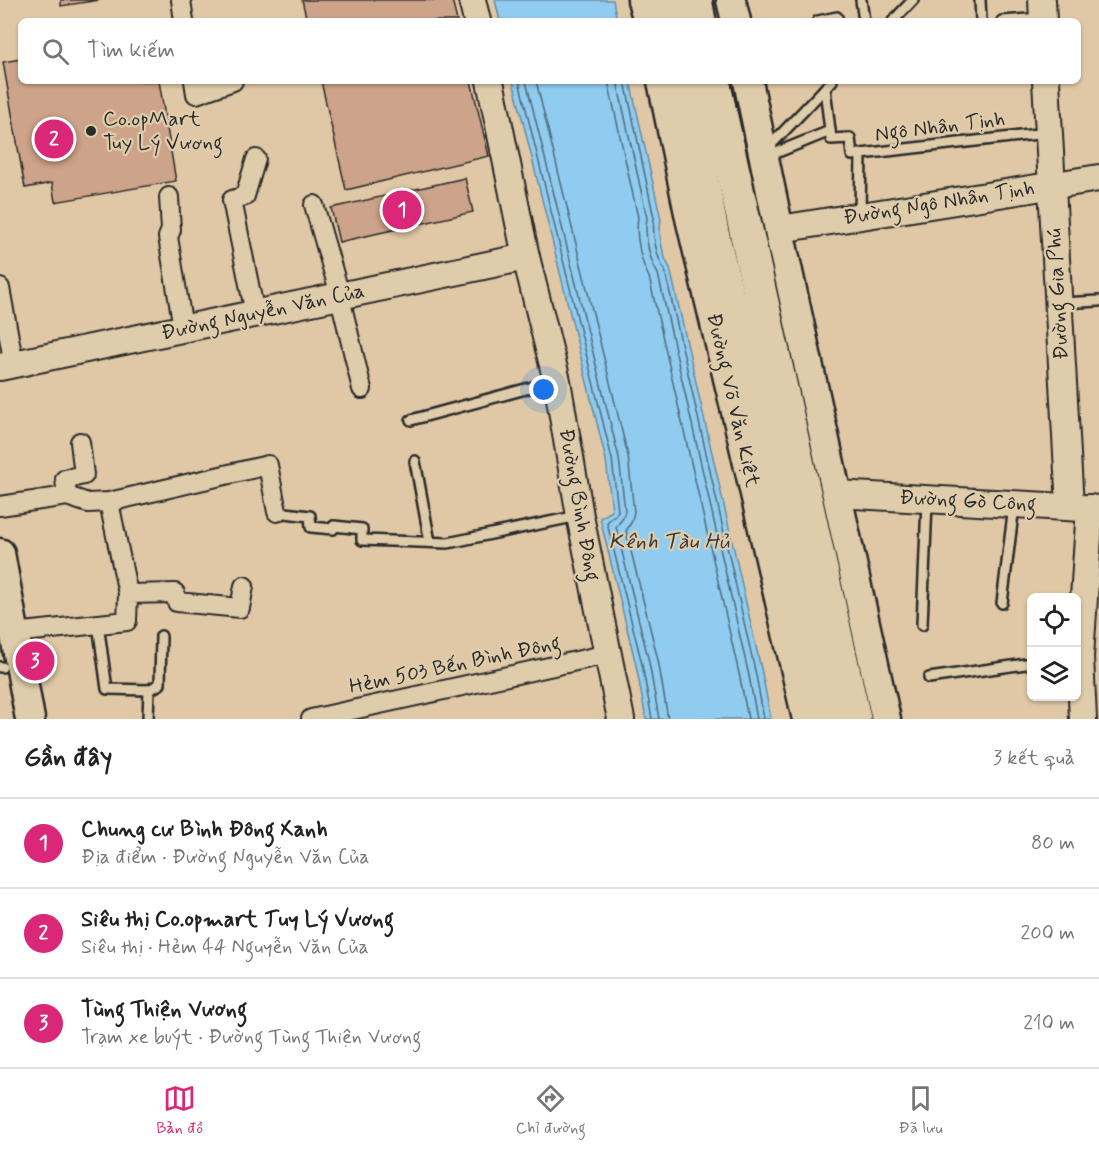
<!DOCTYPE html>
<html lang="vi">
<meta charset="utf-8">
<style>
:root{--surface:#fff;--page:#f6f6f6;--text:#222;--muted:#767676;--line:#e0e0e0;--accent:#db2777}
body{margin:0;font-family:Mynerve,sans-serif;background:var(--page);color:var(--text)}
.controls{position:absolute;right:18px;bottom:18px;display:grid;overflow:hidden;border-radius:9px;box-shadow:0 2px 4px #0004}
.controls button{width:54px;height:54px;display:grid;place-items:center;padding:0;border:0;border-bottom:2px solid var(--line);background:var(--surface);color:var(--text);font:30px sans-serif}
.you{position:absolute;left:544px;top:390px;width:21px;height:21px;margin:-15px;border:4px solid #fff;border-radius:50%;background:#1a73e8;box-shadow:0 0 0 9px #1a73e833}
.badge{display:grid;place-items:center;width:39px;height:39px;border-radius:50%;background:var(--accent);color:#fff;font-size:20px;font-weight:700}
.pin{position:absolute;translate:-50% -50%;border:3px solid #fff;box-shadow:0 2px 6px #0006}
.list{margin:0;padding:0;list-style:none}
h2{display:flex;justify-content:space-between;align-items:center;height:78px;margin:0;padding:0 24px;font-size:26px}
h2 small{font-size:20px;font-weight:400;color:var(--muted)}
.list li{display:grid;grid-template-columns:39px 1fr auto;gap:18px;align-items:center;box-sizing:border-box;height:90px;padding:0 24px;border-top:2px solid var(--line)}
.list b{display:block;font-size:22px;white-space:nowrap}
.list p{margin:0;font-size:20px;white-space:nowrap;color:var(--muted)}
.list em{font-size:20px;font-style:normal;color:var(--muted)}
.icon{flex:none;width:33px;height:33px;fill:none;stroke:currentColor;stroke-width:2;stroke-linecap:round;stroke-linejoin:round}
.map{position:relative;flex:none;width:1099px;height:719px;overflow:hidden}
.search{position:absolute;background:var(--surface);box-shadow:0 2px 4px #0004;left:18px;right:18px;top:18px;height:66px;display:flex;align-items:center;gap:15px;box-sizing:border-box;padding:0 21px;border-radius:9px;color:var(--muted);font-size:22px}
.sheet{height:348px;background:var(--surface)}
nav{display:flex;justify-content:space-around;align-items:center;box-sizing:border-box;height:84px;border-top:2px solid var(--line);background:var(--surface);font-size:16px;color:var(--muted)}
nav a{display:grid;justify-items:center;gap:3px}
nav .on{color:var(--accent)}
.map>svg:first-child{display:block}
.water{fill:#8fccf0;stroke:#678ca1;stroke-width:1.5}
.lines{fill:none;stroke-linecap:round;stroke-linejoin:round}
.shore{stroke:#536b7a;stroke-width:1.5}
.building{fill:#cda389;stroke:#2b2b2b;stroke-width:1.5}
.lane-casing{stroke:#2b2b2b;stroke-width:14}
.street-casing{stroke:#2b2b2b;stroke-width:22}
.secondary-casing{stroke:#2b2b2b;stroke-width:30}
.primary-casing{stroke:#2b2b2b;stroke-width:33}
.highway-casing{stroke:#2b2b2b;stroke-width:38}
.lane{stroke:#deccaa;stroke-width:9}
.street{stroke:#deccaa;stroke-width:18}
.secondary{stroke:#deccaa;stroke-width:26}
.primary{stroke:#deccaa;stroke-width:28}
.highway{stroke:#deccaa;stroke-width:33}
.poi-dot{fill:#2b2b2b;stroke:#deccaa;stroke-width:2}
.labels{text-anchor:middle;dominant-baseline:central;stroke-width:4.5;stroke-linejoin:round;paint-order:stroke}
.poi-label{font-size:21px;fill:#2b2b2b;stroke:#deccaa;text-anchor:start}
.street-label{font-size:21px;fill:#2b2b2b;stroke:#deccaa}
.water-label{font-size:22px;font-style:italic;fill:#353b3f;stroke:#deccaa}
</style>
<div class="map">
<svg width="1099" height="719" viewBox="0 0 1099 719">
<rect width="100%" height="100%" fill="#e0c8a6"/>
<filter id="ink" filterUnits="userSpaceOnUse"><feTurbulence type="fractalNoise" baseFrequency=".0167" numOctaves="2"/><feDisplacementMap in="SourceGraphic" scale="12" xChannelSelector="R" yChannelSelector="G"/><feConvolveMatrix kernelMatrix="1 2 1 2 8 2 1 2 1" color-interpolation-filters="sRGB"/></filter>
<g filter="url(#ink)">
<g class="water">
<polygon points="495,0 613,0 617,21 500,21"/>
<path d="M 513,81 L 630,81 L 661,219 C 658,234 662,255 670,268 L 762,673 L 771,719 L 646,719 L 636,665 L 600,518 L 612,511 L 606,460 Z"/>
</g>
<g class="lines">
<g class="shore">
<path d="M 519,81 L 612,459 L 618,511 C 616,518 609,518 607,523 L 642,664 L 652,719"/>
<polyline points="526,81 619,458 625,511 623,518 616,527 649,662 659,719"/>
<polyline points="536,81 628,456 634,512 632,521 626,531 658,660 668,719"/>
<path d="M 608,81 L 638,218 C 635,235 641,263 649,277 L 740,678 L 748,719"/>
<path d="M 617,81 L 647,218 C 644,235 649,259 658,274 L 749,676 L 757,719"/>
<path d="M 625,81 L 654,218 C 652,235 656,256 665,271 L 756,675 L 764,719"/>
</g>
</g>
<g class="building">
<polygon points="61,0 100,0 61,6"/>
<polygon points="302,0 452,0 457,21 307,21"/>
<polygon points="21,59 21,81 159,81 176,181 55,202 52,183 25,188 3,62"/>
<polygon points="321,81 471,81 489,156 346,190"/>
<polygon points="465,178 473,212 339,242 331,208"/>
</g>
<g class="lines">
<g class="lane-casing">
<g id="lane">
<polyline points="861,0 864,21"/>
<polyline points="980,0 981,21"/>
<polyline points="818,21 837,17"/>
<polyline points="893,21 913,0"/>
<polyline points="1002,21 1041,18"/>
<polyline points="825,88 831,139 850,138 852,155 861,154"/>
<polyline points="767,149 832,81"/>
<polyline points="768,156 830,131"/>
<polyline points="860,214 861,154 1047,133"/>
<polyline points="1061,303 1099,301"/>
<polyline points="411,420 555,381"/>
<polyline points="415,461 430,542"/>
<polyline points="277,512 310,516 311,527 333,529 334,526 362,529 362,540 448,543 578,516"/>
<polyline points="1002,603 1014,506"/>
<polyline points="98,624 107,689 149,690"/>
<polyline points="922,625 927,502"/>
<polyline points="0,667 2,667"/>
<polyline points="929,678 1032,663"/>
<polyline points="148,719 149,690 160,684 161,636"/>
</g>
</g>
<g class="street-casing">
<g id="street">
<polyline points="181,0 184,21"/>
<polyline points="194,81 196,94 233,81"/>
<polyline points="169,197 171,230 168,237 183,328"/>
<polyline points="314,205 336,281 362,389"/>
<polyline points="0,288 14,365"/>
<polyline points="255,314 232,200 245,196 256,159"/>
<polyline points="67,496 65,479 84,475 80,442"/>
<polyline points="109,502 128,594"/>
<polyline points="0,506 67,496 88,503 109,502 268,465 277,512"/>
<polyline points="14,633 127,621 128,594 175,593 177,602 240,608 244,586"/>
<polyline points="311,719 608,654"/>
</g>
</g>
<g class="secondary-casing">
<g id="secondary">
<polyline points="472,0 477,21"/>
<polyline points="1042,0 1043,21"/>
<polyline points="490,81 526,257 557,381 580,516 621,719"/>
<polyline points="1046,81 1070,507"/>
<polyline points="780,229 1099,178"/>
<polyline points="0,367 526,257"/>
<polyline points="837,494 1099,509"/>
<polyline points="1083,719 1080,657 1090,508"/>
</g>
</g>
<g class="primary-casing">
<g id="primary">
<polyline points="642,0 648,21"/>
<polyline points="731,0 736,21"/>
<polyline points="662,81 690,218 741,433 807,719"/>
<polyline points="748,81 783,249 886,719"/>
<polyline points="0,553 30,719"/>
</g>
</g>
<g class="highway-casing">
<g id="highway">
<polyline points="665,0 670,21"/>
<polyline points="695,0 699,21"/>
<polyline points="682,81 712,233 794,574 823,719"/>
<polyline points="713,81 854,719"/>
</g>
</g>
<use href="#lane" class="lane"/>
<use href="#street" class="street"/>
<use href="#secondary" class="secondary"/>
<use href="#primary" class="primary"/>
<use href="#highway" class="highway"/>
</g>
</g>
<circle class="poi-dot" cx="91" cy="131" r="6"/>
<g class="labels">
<g class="poi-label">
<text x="103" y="119">Co.opMart<tspan x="103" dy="24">Tuy Lý Vương</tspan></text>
</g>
<g class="street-label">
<text transform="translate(940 127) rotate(-7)">Ngô Nhân Tịnh</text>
<text transform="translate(939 203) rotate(-9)">Đường Ngô Nhân Tịnh</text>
<text transform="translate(1058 294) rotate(-93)">Đường Gia Phú</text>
<text transform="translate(263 312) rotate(-12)">Đường Nguyễn Văn Của</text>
<text transform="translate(733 400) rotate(77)">Đường Võ Văn Kiệt</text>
<text transform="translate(968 501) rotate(3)">Đường Gò Công</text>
<text transform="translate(579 505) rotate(80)">Đường Bình Đông</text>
<text transform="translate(455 665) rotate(-12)">Hẻm 503 Bến Bình Đông</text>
</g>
<g class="water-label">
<text x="669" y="542">Kênh Tàu Hủ</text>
</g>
</g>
</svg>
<div class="controls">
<button><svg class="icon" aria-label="locate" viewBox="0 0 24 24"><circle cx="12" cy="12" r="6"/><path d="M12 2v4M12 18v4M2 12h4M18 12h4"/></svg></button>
<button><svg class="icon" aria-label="layers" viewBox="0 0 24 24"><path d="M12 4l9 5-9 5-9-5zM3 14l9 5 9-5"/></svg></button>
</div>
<div class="you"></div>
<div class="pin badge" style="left:402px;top:210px">1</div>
<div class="pin badge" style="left:54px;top:139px">2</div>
<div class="pin badge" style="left:35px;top:661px">3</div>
<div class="search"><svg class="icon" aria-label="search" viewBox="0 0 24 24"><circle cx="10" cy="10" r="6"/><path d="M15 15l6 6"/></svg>Tìm kiếm</div>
</div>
<section class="sheet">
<h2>Gần đây<small>3 kết quả</small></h2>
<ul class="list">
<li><span class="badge">1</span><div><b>Chung cư Bình Đông Xanh</b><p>Địa điểm · Đường Nguyễn Văn Của</p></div><em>80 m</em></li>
<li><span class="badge">2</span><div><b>Siêu thị Co.opmart Tuy Lý Vương</b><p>Siêu thị · Hẻm 44 Nguyễn Văn Của</p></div><em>200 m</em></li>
<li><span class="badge">3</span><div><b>Tùng Thiện Vương</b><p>Trạm xe buýt · Đường Tùng Thiện Vương</p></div><em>210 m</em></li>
</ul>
</section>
<nav>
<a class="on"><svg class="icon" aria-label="map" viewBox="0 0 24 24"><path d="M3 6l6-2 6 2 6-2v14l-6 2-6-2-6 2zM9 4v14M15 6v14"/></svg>Bản đồ</a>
<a><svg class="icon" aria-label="directions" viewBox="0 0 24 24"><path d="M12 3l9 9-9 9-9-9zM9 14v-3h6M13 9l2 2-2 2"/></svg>Chỉ đường</a>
<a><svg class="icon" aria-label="saved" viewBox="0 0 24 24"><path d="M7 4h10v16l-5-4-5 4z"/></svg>Đã lưu</a>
</nav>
